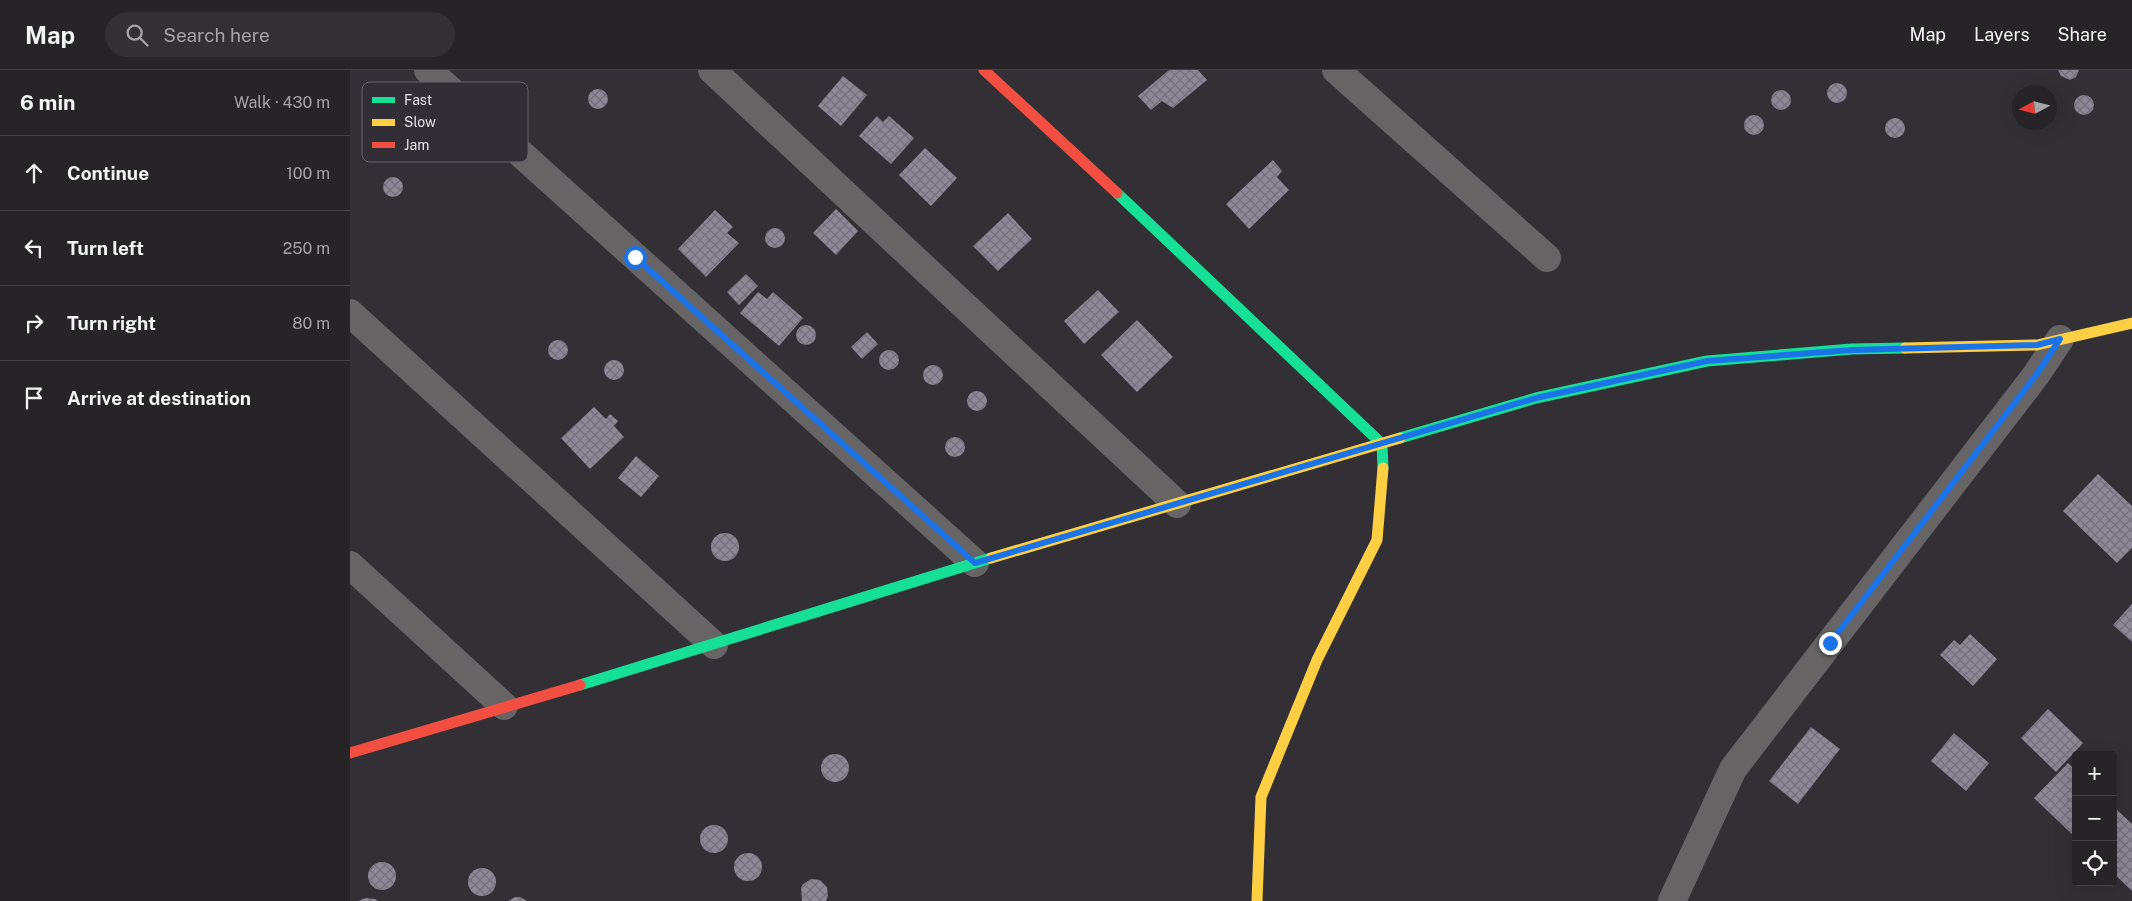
<!DOCTYPE html>
<meta charset="utf-8">
<style>
:root{--surface:#262427;--page:#323033;--text:#f1f3f6;--muted:#a4a4a7;--line:#424144}
body{margin:0;font-family:"Public Sans",sans-serif;background:var(--page);color:var(--text)}
.controls{position:absolute;right:15px;bottom:15px;display:grid;overflow:hidden;border-radius:5px;box-shadow:0 5px 20px #0002}
.controls button{width:45px;height:45px;display:grid;place-items:center;padding:0;border:0;border-bottom:1px solid var(--line);background:var(--surface);color:var(--text);font:25px sans-serif}
.compass{position:absolute;left:1662px;top:15px;width:45px;height:45px;border-radius:50%;background:var(--surface);box-shadow:0 5px 20px #0002;rotate:263deg}
.stop{position:absolute;width:15px;height:15px;margin:-11px;border:4px solid #1a73e8;border-radius:50%;background:#fff}
.stop.end{background:#1a73e8;border-color:#fff;box-shadow:0 1px 5px #0008}
.list{margin:0;padding:0;list-style:none}
h2{display:flex;justify-content:space-between;align-items:center;height:65px;margin:0;padding:0 20px;font-size:21px}
h2 small{font-size:16px;font-weight:400;color:var(--muted)}
.list li{display:grid;grid-template-columns:32px 1fr auto;gap:15px;align-items:center;box-sizing:border-box;height:75px;padding:0 20px;border-top:1px solid var(--line)}
.list b{display:block;font-size:19px;white-space:nowrap}
.list em{font-size:16px;font-style:normal;color:var(--muted)}
.icon{flex:none;width:28px;height:28px;fill:none;stroke:currentColor;stroke-width:2;stroke-linecap:round;stroke-linejoin:round}
.map{position:relative;flex:none;width:1782px;height:831px;overflow:hidden}
header{display:flex;align-items:center;gap:30px;box-sizing:border-box;height:70px;padding:0 25px;background:var(--surface);border-bottom:1px solid var(--line)}
header strong{font-size:24px}
nav{display:flex;gap:28px;margin-inline-start:auto;font-size:18px}
.search{width:350px;height:45px;background:var(--page);display:flex;align-items:center;gap:12px;box-sizing:border-box;padding:0 18px;border-radius:28px;color:var(--muted);font-size:19px}
main{display:flex}
aside{flex:1;background:var(--surface)}
.map>svg:first-child{display:block}
.building{fill:url(#building-cross-hatch)}
.lines{fill:none;stroke-linecap:round;stroke-linejoin:round}
.street{stroke:#666464;stroke-width:28}
.fast{stroke:#16e098;stroke-width:11}
.slow{stroke:#ffcf43;stroke-width:11}
.jam{stroke:#f24e42;stroke-width:11}
.route{stroke:#1a73e8;stroke-width:6}
.key{fill:#312e36;stroke:#67656c;stroke-width:1}
.key-label{font-size:14px;fill:#e6e4e9}
</style>
<header>
<strong>Map</strong>
<div class="search"><svg class="icon" aria-label="search" viewBox="0 0 24 24"><circle cx="10" cy="10" r="6"/><path d="M15 15l6 6"/></svg>Search here</div>
<nav><a>Map</a><a>Layers</a><a>Share</a></nav>
</header>
<main>
<aside>
<h2>6 min<small>Walk · 430 m</small></h2>
<ul class="list">
<li><svg class="icon" aria-label="ahead" viewBox="0 0 24 24"><path d="M12 20V5M6 11l6-6 6 6"/></svg><div><b>Continue</b></div><em>100 m</em></li>
<li><svg class="icon" aria-label="left" viewBox="0 0 24 24"><path d="M17 20v-9H6M10 6l-5 5 5 5"/></svg><div><b>Turn left</b></div><em>250 m</em></li>
<li><svg class="icon" aria-label="right" viewBox="0 0 24 24"><path d="M7 20v-9h11M14 6l5 5-5 5"/></svg><div><b>Turn right</b></div><em>80 m</em></li>
<li><svg class="icon" aria-label="arrive" viewBox="0 0 24 24"><path d="M6 21V4h12l-3 4 3 4H6"/></svg><div><b>Arrive at destination</b></div></li>
</ul>
</aside>
<div class="map">
<svg width="1782" height="831" viewBox="0 0 1782 831">
<defs>
<pattern id="building-cross-hatch" width="8" height="8" patternUnits="userSpaceOnUse" patternTransform="scale(1.25)"><rect width="8" height="8" fill="#8d8796"/><path d="M0 0l8 8M0 8l8-8" fill="none" stroke="#74707a"/></pattern>
</defs>
<rect width="100%" height="100%" fill="#323034"/>
<g class="building">
<polygon points="819,0 848,0 857,10 823,38 812,31 801,40 788,26"/>
<polygon points="1708,0 1729,0 1726,7 1720,10 1711,6"/>
<polygon points="493,6 517,25 491,56 468,36"/>
<circle cx="1487" cy="23" r="10"/>
<circle cx="248" cy="29" r="10"/>
<circle cx="1431" cy="30" r="10"/>
<circle cx="1734" cy="35" r="10"/>
<circle cx="1404" cy="55" r="10"/>
<polygon points="527,46 533,52 539,46 564,68 541,94 509,66"/>
<circle cx="1545" cy="58" r="10"/>
<polygon points="575,78 607,108 581,136 549,105"/>
<polygon points="923,90 932,101 927,107 939,120 899,159 876,134"/>
<circle cx="43" cy="117" r="10"/>
<polygon points="486,139 508,161 486,185 463,163"/>
<polygon points="365,140 383,157 377,163 389,173 356,207 328,179"/>
<polygon points="658,143 682,169 648,201 623,176"/>
<circle cx="425" cy="168" r="10"/>
<polygon points="396,204 408,216 389,235 377,222"/>
<polygon points="748,220 769,242 734,274 714,251"/>
<polygon points="408,222 417,229 423,222 453,248 429,276 390,243"/>
<polygon points="787,250 823,287 787,322 751,285"/>
<circle cx="456" cy="265" r="10"/>
<polygon points="517,262 528,274 512,289 501,277"/>
<circle cx="208" cy="280" r="10"/>
<circle cx="539" cy="290" r="10"/>
<circle cx="264" cy="300" r="10"/>
<circle cx="583" cy="305" r="10"/>
<circle cx="627" cy="331" r="10"/>
<polygon points="244,337 256,349 260,344 268,351 264,356 274,367 240,399 211,368"/>
<circle cx="605" cy="377" r="10"/>
<polygon points="286,386 309,406 291,427 268,408"/>
<polygon points="1748,404 1782,436 1782,478 1767,493 1713,441"/>
<circle cx="375" cy="477" r="14"/>
<polygon points="1782,534 1782,572 1763,555"/>
<polygon points="1620,564 1647,589 1623,616 1590,585 1604,570 1610,575"/>
<polygon points="1698,639 1733,673 1706,702 1671,668"/>
<polygon points="1461,657 1490,679 1448,734 1419,711"/>
<polygon points="1604,663 1639,693 1616,721 1581,691"/>
<circle cx="485" cy="698" r="14"/>
<polygon points="1718,693 1726,701 1726,768 1684,728"/>
<polygon points="1763,736 1782,754 1782,821 1763,803"/>
<circle cx="364" cy="769" r="14"/>
<circle cx="398" cy="797" r="14"/>
<circle cx="32" cy="806" r="14"/>
<circle cx="132" cy="812" r="14"/>
<polygon points="461,809 470,810 477,817 478,826 476,831 452,831 451,818 453,814"/>
<polygon points="165,827 170,827 177,831 158,831"/>
<polygon points="16,828 25,829 28,831 8,831"/>
</g>
<g class="lines">
<g class="street">
<polyline points="78,0 625,493"/>
<polyline points="362,0 827,434"/>
<polyline points="986,0 1197,188"/>
<polyline points="0,243 364,575"/>
<polyline points="0,495 154,636"/>
<polyline points="1322,831 1383,699 1686,305 1710,269"/>
</g>
<g class="fast">
<polyline points="767,123 1032,374 1033,398"/>
<polyline points="1050,368 1186,328 1357,291 1502,279 1555,278"/>
<polyline points="230,615 641,488"/>
</g>
<g class="slow">
<polyline points="1555,278 1687,275 1782,253"/>
<polyline points="641,488 1050,368"/>
<polyline points="907,831 911,727 967,590 1027,470 1033,398"/>
</g>
<g class="jam">
<polyline points="634,0 767,123"/>
<polyline points="0,683 230,615"/>
</g>
</g>
<g class="lines">
<polyline class="route" points="285,187 625,493 1186,328 1357,291 1502,280 1687,275 1710,269 1686,305 1480,573"/>
</g>
<rect x="12" y="12" width="166" height="80" rx="8" class="key"/>
<rect x="22" y="27" width="23" height="6" fill="#16e098"/>
<rect x="22" y="49" width="23" height="7" fill="#ffcf43"/>
<rect x="22" y="72" width="23" height="6" fill="#f24e42"/>
<g class="key-label">
<text x="54" y="35">Fast</text>
<text x="54" y="57">Slow</text>
<text x="54" y="80">Jam</text>
</g>
</svg>
<div class="controls">
<button>+</button>
<button>−</button>
<button><svg class="icon" aria-label="locate" viewBox="0 0 24 24"><circle cx="12" cy="12" r="6"/><path d="M12 2v4M12 18v4M2 12h4M18 12h4"/></svg></button>
</div>
<svg class="compass" viewBox="-18 -18 36 36"><path d="M0-13l5 13h-10z" fill="#e53935"/><path d="M0 13l5-13h-10z" fill="#a4a4a7"/></svg>
<div class="stop" style="left:285px;top:187px"></div>
<div class="stop end" style="left:1480px;top:573px"></div>
</div>
</main>
